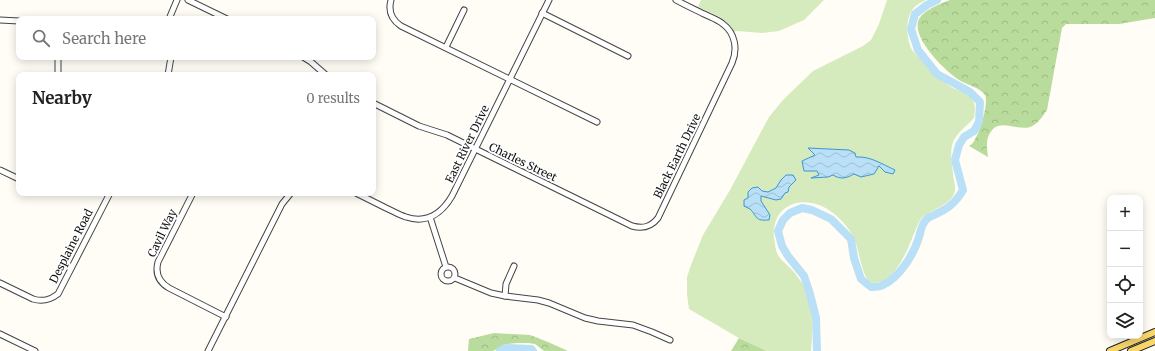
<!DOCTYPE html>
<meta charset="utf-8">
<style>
:root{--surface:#fff;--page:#f6f6f6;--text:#222;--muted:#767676;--line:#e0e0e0}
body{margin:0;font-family:Merriweather,serif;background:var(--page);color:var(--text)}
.controls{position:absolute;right:12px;bottom:12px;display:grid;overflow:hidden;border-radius:8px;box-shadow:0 2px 10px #0003}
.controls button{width:36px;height:36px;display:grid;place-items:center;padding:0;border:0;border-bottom:1px solid var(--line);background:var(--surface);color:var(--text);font:20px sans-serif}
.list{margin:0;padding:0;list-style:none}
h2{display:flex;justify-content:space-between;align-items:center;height:52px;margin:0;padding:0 16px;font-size:17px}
h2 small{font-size:13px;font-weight:400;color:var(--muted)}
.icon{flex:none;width:22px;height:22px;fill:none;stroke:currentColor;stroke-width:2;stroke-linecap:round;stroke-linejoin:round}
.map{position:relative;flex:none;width:1155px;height:351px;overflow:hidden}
.search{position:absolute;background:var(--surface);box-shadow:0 2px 10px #0003;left:16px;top:16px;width:360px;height:44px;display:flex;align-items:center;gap:10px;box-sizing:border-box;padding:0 14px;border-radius:8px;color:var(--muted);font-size:15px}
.panel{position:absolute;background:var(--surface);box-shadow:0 2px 10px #0003;left:16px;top:72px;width:360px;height:124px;border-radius:8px}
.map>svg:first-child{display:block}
.forest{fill:url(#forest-crowns)}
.park{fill:#d5ebbd}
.water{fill:url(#water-waves);stroke:#3f96cf}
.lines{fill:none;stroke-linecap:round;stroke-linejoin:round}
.river{stroke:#b9e0f7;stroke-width:8}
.minor-casing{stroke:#444;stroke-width:7}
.major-casing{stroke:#222;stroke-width:8}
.minor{stroke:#fff;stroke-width:5}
.major{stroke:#f9d66b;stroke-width:6}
.labels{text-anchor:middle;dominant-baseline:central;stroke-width:4;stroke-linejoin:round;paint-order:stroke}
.street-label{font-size:11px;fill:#111;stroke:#fff}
</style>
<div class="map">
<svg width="1155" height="351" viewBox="0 0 1155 351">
<defs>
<pattern id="forest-crowns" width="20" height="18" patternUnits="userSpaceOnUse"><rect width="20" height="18" fill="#b9dc9c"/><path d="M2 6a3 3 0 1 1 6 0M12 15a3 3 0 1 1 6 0" fill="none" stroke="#9ebc85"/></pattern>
<pattern id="water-waves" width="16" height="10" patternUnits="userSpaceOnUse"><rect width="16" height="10" fill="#b9e0f7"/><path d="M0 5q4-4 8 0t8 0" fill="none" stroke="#9ebfd3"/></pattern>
</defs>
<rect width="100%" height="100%" fill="#fffdf5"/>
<g class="forest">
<path d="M 950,0 L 1155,0 L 1155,18 L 1119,24 L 1066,24 L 1062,28 L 1047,110 C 1042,117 1038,124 1030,127 C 1018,131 1001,119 992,130 C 985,139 987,147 988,157 L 969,146 C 972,144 974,142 975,139 C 980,132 989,102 985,95 C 979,87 967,85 959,80 C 945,71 910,37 919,19 C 925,9 940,4 950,0 Z"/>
<polygon points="494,333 530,335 548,342 568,351 544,351 535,344 528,343 517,343 507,344 493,351 468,351 469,339"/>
<polygon points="739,338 767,351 731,351"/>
</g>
<g class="park">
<path d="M 701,0 L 824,0 L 804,20 L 779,31 L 762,33 L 737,31 L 734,32 C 726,18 712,13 698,7 Z"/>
<path d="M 887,0 L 926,0 C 920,3 914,6 911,12 C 905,22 907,40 912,50 C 924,63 936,77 951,87 C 958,91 967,92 972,99 C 976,104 975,112 974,118 C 968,125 959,131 954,140 C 949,149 952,164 953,173 C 953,180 957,186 954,194 C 949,206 929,210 921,219 C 917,224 916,230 913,236 C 908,249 898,272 886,279 C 882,282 874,285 869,281 C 862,275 859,250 855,241 C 851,230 842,220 833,213 C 808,193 771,201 774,238 C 775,242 775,246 776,250 C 778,259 787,264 793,271 C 796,274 799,279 802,283 C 814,304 813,328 811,351 L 767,351 L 739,338 L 689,309 L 687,294 L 687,277 L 691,265 L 703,235 L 730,190 L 769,117 L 783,100 L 813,71 L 863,46 L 871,40 L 879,24 Z"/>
</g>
<g class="water">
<path d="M 808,148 L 849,150 L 855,153 L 856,157 C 870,156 882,164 895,170 L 893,174 L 885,172 L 879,166 L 874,174 L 861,177 L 854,174 C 847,178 841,180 833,175 L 828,177 L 811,178 L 819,175 L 817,171 L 804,171 L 802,161 L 815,155 Z"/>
<path d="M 786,175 L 793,175 L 796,180 L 789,187 L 788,192 L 785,193 L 781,199 L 776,200 L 761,196 L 761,201 L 770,215 L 769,220 C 754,221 758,217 750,209 C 748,208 746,207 744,206 L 744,200 L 748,198 L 748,192 L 752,188 L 758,187 L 762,191 L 768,192 L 776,188 L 781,180 Z"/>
</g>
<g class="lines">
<g class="river">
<polyline points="500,351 505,348 531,349 533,351"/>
<path d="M 817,351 L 816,318 L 810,294 L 804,276 L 788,256 L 782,246 L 778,231 L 783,220 L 790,213 L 802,208 L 812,210 L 831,219 L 851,239 L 854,258 L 861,279 L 871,287 C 875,287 880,287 883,285 C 900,277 914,254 919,237 C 921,231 921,225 926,220 C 928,217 933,216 936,214 C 949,208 956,202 963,190 L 955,160 L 959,145 L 964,137 L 974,131 L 979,122 L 980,102 L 970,92 L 937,74 L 918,50 L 911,29 L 915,14 L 927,5 L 937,0"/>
</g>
<g class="minor-casing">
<g id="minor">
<polyline points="188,0 227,19"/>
<path d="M 391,0 C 388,11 392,20 401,26 L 597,122"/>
<polyline points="542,13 628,56"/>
<polyline points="169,19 177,0"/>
<polyline points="0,20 19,21"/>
<polyline points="446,47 464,10"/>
<polyline points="303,57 311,62 326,75"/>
<polyline points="58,75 58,57"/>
<polyline points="168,75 171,57"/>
<path d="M 373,103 L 419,126 L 447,135 L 632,226 C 643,229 651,227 658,218 L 732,63 C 738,49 735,33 723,24 C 717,19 710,17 704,14 C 694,9 685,5 676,0"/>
<polyline points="0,170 19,179"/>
<path d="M 193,193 L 158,262 C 155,273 159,282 169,288 L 226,317"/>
<path d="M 356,193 C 366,198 376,203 386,208 C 393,211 399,215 406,217 C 427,224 442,213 452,196 L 549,0"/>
<polyline points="430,217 446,267"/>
<circle cx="448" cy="274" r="7"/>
<polyline points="455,278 491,293 505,296 538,300 549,303 585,318 598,321 633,325 652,332 670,340"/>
<path d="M 0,283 L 33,299 C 43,302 50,300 58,294 L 110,193"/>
<polyline points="505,296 506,284 514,266"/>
<polyline points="0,334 35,351"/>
<polyline points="208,351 282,204 291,193"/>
</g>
</g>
<g class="major-casing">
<g id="major">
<polyline points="1110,351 1155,332"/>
<polyline points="1131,351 1155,341"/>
</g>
</g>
<use href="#minor" class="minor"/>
<use href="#major" class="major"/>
</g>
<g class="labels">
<g class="street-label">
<text transform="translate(467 144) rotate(-64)">East River Drive</text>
<text transform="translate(677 156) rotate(-64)">Black Earth Drive</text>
<text transform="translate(523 162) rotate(26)">Charles Street</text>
<text transform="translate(162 233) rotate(-64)">Cavil Way</text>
<text transform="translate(71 246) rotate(-63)">Desplaine Road</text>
</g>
</g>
</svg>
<div class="controls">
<button>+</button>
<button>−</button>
<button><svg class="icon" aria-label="locate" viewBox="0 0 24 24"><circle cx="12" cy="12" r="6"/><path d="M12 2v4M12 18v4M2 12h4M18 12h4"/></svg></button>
<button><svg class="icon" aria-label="layers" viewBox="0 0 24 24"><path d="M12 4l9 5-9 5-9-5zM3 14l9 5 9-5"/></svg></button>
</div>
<div class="search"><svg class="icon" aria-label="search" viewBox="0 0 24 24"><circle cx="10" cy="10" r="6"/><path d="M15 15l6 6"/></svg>Search here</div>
<section class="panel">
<h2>Nearby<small>0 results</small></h2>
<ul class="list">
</ul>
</section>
</div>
